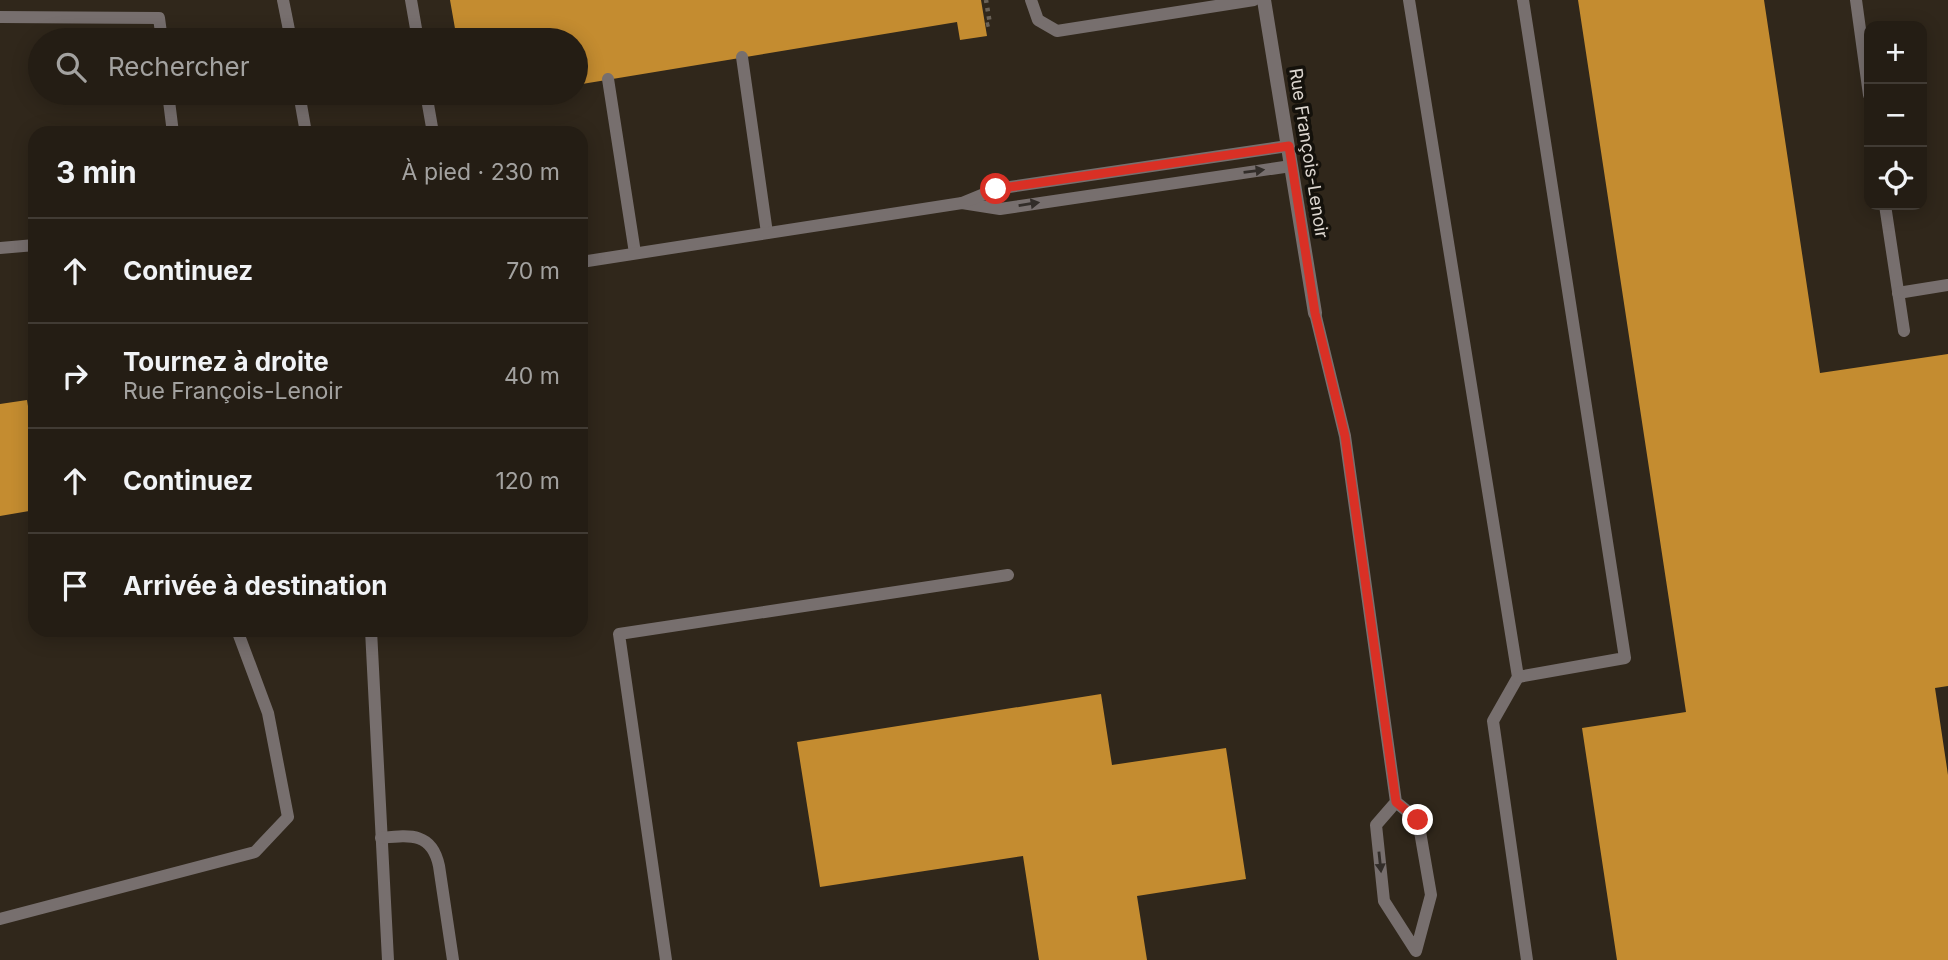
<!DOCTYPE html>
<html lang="fr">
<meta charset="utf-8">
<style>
:root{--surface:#241d14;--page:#2c261d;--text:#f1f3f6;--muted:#a3a2a0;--line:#413b34}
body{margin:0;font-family:Inter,sans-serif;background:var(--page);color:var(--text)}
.controls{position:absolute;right:21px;top:21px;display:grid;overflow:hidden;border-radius:14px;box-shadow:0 4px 18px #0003}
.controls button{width:63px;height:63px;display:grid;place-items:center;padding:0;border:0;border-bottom:2px solid var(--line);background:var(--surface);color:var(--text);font:35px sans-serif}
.stop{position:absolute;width:21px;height:21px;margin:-16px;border:5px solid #d93025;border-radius:50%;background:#fff}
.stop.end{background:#d93025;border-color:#fff;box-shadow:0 2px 7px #0008}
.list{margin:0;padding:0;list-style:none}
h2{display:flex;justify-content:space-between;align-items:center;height:91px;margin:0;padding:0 28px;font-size:30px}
h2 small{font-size:23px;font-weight:400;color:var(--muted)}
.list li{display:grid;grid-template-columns:46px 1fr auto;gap:21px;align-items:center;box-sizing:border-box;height:105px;padding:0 28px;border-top:2px solid var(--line)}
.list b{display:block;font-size:26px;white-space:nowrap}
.list p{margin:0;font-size:23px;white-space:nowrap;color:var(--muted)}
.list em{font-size:23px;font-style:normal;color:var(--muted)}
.icon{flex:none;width:38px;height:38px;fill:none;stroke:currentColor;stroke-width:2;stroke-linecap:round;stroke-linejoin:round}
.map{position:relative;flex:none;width:1948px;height:960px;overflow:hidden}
.search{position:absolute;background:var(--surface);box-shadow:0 4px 18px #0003;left:28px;top:28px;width:560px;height:77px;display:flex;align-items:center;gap:18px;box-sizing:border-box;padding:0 24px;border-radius:38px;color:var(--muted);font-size:26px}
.panel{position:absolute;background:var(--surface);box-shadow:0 4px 18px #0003;left:28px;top:126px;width:560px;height:511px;border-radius:21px}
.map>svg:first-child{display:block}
.building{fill:#c48c30}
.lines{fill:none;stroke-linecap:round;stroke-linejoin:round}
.path{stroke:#6a6258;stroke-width:4.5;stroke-dasharray:3.5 5;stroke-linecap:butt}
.service{stroke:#776f6e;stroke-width:12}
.minor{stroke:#776f6e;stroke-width:14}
.oneway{fill:#322d29}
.route{stroke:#d93025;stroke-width:9}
.labels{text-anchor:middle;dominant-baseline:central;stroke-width:7;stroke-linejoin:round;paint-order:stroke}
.street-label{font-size:18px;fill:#dcd6cf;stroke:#14110b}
</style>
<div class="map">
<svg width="1948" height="960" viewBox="0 0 1948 960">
<rect width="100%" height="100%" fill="#30271b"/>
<g class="building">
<polygon points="450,0 981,0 987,36 960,40 957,22 576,85 576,40 457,40"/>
<polygon points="1578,0 1764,0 1820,373 1948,354 1948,686 1935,688 1948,775 1948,960 1617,960 1582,728 1686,712"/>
<polygon points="466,93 517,93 517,94 468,102"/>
<polygon points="27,400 35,449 35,510 0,516 0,404"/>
<polygon points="1101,694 1112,765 1226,748 1246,879 1137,896 1147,960 1039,960 1023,856 820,887 797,742"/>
</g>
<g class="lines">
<polyline class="path" points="986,25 990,24 986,0"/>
<g class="service">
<polyline points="283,0 291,40"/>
<polyline points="411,0 418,40"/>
<polyline points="1031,0 1038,20 1057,31 1254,0"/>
<polyline points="1409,0 1518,677 1493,721 1527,960"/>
<polyline points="1856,0 1869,95"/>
<polyline points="0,17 159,18 162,40"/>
<polyline points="742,57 767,233"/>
<polyline points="608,79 635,253"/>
<polyline points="168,93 173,133"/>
<polyline points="299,93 306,133"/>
<polyline points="426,93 433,133"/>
<polyline points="962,203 1000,209 1291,166"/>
<polyline points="1885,205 1904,331"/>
<polyline points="0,248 35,245"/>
<polyline points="581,262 962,203 996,189 1288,146"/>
<polyline points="1898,293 1948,285"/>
<polyline points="1315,313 1345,436 1396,802 1418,820 1431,895 1416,951 1384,901 1376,825 1396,802"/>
<polyline points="371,630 388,960"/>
<polyline points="1518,677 1625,658 1523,0"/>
<path d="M 381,838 C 410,835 432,832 439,866 L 453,960"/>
<polyline points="0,919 255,852 288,817 268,713 237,630"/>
<polyline points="666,960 619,634 1008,575"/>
</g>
<polyline class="minor" points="1264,0 1315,313"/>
</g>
<defs><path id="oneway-solid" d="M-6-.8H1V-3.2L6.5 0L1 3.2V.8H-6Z" transform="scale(1.75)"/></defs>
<g class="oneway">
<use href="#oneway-solid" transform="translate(1254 171) rotate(-7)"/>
<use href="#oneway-solid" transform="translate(1029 204) rotate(-9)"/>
<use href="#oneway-solid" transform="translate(1380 862) rotate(84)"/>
</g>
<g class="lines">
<polyline class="route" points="996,189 1289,146 1315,313 1345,436 1396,802 1418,820"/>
</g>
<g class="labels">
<g class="street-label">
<text transform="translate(1309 153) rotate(81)">Rue François-Lenoir</text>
</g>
</g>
</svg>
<div class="controls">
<button>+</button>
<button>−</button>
<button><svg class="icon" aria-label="locate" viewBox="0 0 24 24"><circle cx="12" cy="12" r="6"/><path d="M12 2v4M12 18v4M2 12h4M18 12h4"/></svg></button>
</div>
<div class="stop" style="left:996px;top:189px"></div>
<div class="stop end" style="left:1418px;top:820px"></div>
<div class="search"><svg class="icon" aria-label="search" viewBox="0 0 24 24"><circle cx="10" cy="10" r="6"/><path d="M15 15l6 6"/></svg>Rechercher</div>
<section class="panel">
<h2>3 min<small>À pied · 230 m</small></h2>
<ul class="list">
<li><svg class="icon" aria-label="ahead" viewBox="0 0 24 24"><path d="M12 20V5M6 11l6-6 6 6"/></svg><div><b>Continuez</b></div><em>70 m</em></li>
<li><svg class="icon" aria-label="right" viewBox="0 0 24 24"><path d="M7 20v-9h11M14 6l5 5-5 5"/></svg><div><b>Tournez à droite</b><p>Rue François-Lenoir</p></div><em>40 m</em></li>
<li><svg class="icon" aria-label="ahead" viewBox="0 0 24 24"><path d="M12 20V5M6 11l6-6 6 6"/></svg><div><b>Continuez</b></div><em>120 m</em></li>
<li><svg class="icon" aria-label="arrive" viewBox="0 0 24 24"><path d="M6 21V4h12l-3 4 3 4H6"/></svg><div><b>Arrivée à destination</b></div></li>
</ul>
</section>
</div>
